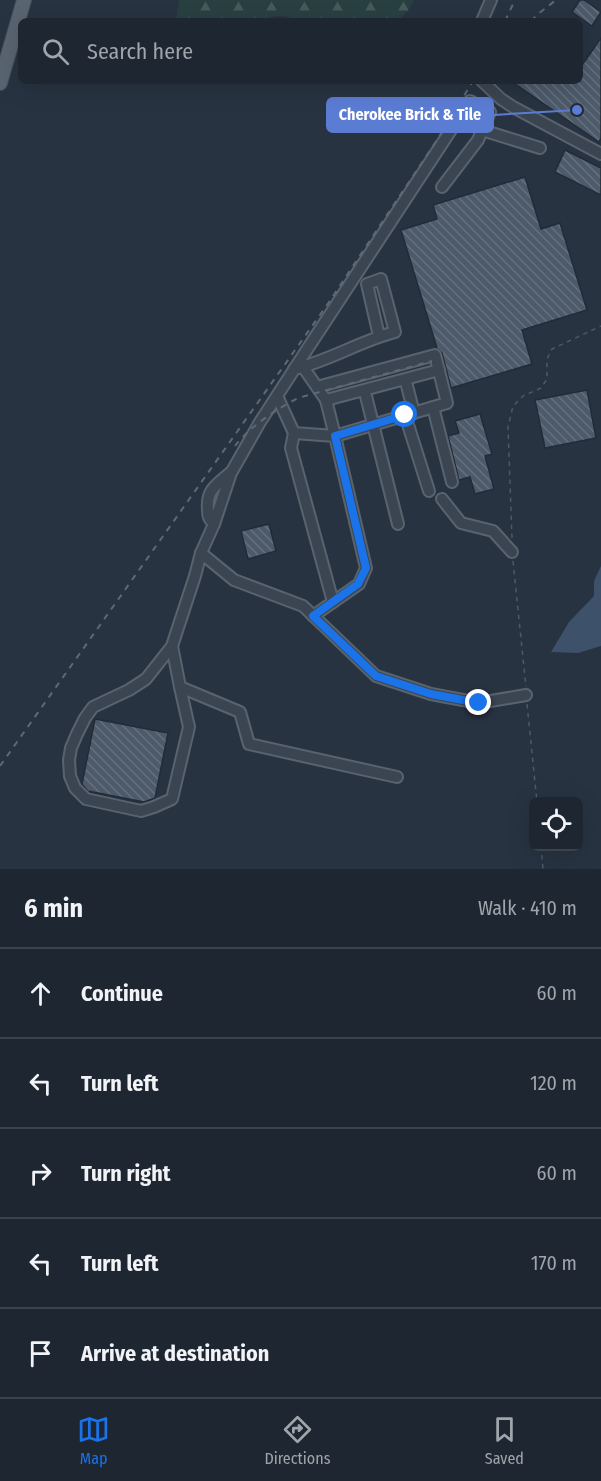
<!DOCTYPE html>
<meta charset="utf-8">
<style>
:root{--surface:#1d2631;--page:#252e39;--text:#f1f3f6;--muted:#a0a5ab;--line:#3b434d;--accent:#1a73e8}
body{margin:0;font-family:"Fira Sans Condensed",sans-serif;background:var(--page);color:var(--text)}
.controls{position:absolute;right:18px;bottom:18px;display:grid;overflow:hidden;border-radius:9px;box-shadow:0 6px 24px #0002}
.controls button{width:54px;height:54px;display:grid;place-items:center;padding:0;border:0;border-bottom:2px solid var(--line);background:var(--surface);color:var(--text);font:30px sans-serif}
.stop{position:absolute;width:18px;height:18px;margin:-14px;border:4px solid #1a73e8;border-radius:50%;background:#fff}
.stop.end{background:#1a73e8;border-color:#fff;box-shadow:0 2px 6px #0008}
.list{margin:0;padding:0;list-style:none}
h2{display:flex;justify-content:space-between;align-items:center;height:78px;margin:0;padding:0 24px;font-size:26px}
h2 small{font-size:20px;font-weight:400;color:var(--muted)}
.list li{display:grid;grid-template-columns:39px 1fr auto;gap:18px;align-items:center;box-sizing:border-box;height:90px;padding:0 24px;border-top:2px solid var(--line)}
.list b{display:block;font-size:22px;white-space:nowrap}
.list em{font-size:20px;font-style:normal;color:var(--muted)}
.icon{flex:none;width:33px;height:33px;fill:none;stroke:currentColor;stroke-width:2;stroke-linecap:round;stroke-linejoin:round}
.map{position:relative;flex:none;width:601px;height:869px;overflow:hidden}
.search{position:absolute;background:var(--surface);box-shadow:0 6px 24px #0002;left:18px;right:18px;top:18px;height:66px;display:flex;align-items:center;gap:15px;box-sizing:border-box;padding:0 21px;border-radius:9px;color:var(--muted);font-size:22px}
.sheet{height:528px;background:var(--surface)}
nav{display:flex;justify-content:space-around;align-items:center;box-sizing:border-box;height:84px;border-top:2px solid var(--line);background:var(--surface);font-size:16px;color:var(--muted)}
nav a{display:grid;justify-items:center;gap:3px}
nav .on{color:var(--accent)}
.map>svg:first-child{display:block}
.forest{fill:url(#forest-firs)}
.water{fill:#3d516a}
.building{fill:url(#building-back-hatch);stroke:#222c38;stroke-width:1.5}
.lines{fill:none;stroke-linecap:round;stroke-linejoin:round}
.minor-casing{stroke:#59636e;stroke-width:14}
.major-casing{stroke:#454e5a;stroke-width:16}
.path{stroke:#475d5f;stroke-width:1.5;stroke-dasharray:4.5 4.5;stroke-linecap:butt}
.minor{stroke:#3b4551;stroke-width:10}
.major{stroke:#596471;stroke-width:14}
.rail{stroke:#5d6978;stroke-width:2;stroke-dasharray:6 6;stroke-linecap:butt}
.route{stroke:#1a73e8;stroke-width:8}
.leader{fill:none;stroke:#5b7cd3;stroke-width:2}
.callout-dot{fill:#5b7cd3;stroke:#202a36;stroke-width:2}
.callout{fill:#5b7cd3;stroke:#5b7cd3;stroke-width:2}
.callout-label{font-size:16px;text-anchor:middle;font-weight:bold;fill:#fff}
</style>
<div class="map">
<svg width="601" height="869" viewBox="0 0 601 869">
<defs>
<pattern id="forest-firs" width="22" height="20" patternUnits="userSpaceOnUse" patternTransform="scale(1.5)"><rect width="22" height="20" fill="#294042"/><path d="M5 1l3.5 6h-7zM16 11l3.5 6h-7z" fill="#465a5c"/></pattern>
<pattern id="building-back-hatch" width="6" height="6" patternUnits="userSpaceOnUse" patternTransform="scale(1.5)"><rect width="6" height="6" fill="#4d5a6a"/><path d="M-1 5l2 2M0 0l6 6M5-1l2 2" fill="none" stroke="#65707e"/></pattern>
</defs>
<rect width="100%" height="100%" fill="#273341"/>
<path class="forest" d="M 179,0 L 414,0 L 408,11 L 397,21 L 297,21 C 285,13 273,15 261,21 L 176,21 Z"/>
<polygon class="water" points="601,566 601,646 578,653 551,652 569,622 594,596 594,581"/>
<g class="building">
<polygon points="580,0 584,0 601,12 592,26 572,12"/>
<polygon points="601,38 601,138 599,142 511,81 580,81 580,68"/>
<polygon points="565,150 601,168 601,195 555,172"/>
<polygon points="525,177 541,229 560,223 587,310 522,330 532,364 451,388 442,353 437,348 401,230 437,219 433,205"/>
<polygon points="587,390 596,438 545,448 535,400"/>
<polygon points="480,414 492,454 485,456 494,489 475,494 470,477 459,480 448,436 459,433 455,421"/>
<polygon points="269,524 276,551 248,559 241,531"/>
<polygon points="95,719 168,733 155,798 144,802 88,791 82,784"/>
</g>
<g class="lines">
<g class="minor-casing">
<g id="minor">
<polyline points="482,21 491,0"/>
<polyline points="482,81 501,99 513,107 601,154"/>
<polyline points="482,130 540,148"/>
<polyline points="303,367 326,400 439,370"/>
<path d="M 294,369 C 329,361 360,341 395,332 L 381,279 L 367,284 L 379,336"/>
<polyline points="406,382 414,413"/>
<polyline points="317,387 435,355 447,403 335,436 326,400"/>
<polyline points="277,396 294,433 335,436 366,568 359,584 313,616"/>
<polyline points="366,396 398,524"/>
<polyline points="433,407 452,482"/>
<polyline points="405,415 429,491"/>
<polyline points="294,433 291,448 333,602"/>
<polyline points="442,499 461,523 493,531 512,552"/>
<path d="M 214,524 C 209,519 208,517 208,510 C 206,490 216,485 230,473"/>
<polyline points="201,553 234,580 303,606 376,676 431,694 479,703 526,695"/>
<polyline points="172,646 180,687 189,727 172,799 154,807 141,811 86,799 75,788 70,776 69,760 71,748 77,734 85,718 93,707 129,690 146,679 172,646 195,576 201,553 214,524 231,473 260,422 308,348 470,101 490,112 478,140 442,187"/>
<polyline points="180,687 240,712 249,744 397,777"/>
</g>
</g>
<g class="major-casing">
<polyline id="major" points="0,83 24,0"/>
</g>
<g class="path">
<polyline points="512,538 508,427 513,406 523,396 541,388 547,379 547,359 552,349 601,326"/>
<polyline points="513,561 526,687"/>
<polyline points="527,704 537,802"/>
<polyline points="541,846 543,869"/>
</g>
<use href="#minor" class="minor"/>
<use href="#major" class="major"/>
<g class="rail">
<polyline points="505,21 515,0"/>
<polyline points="531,21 538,14 556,0"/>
<path d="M 235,446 C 249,427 277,409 298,398 L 432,361"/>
<polyline points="0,766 327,305 439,137 473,81"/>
</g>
</g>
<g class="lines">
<polyline class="route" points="405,415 335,436 366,568 358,584 313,616 376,676 431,694 479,703"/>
</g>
<path class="leader" d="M577 110L493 115"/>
<circle class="callout-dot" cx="577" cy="110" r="6"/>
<rect class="callout" x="327" y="98" width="166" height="34" rx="6"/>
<g class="callout-label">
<text x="410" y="120">Cherokee Brick &amp; Tile</text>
</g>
</svg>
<div class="controls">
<button><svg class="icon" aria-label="locate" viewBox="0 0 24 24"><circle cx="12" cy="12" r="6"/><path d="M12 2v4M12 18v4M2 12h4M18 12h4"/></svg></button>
</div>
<div class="stop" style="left:405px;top:415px"></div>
<div class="stop end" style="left:479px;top:703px"></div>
<div class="search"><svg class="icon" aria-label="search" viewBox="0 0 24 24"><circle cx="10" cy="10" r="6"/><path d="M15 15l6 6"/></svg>Search here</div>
</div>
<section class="sheet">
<h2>6 min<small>Walk · 410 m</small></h2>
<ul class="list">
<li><svg class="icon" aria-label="ahead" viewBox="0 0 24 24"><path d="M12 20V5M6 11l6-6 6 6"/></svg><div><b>Continue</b></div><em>60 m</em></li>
<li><svg class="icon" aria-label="left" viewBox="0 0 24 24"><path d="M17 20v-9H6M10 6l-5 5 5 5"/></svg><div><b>Turn left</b></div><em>120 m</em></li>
<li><svg class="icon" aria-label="right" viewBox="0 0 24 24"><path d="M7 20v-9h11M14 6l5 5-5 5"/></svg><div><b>Turn right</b></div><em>60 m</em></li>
<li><svg class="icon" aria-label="left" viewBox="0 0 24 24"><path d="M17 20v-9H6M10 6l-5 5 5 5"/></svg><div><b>Turn left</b></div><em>170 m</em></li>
<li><svg class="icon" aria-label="arrive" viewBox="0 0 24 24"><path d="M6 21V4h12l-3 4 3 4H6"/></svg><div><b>Arrive at destination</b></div></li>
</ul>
</section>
<nav>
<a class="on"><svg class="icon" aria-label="map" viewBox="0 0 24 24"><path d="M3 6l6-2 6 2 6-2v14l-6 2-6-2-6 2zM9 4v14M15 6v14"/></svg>Map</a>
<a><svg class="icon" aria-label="directions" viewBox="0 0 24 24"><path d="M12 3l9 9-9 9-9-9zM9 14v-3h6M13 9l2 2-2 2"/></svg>Directions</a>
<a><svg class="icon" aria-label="saved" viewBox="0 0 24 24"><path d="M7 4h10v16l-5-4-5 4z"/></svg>Saved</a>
</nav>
